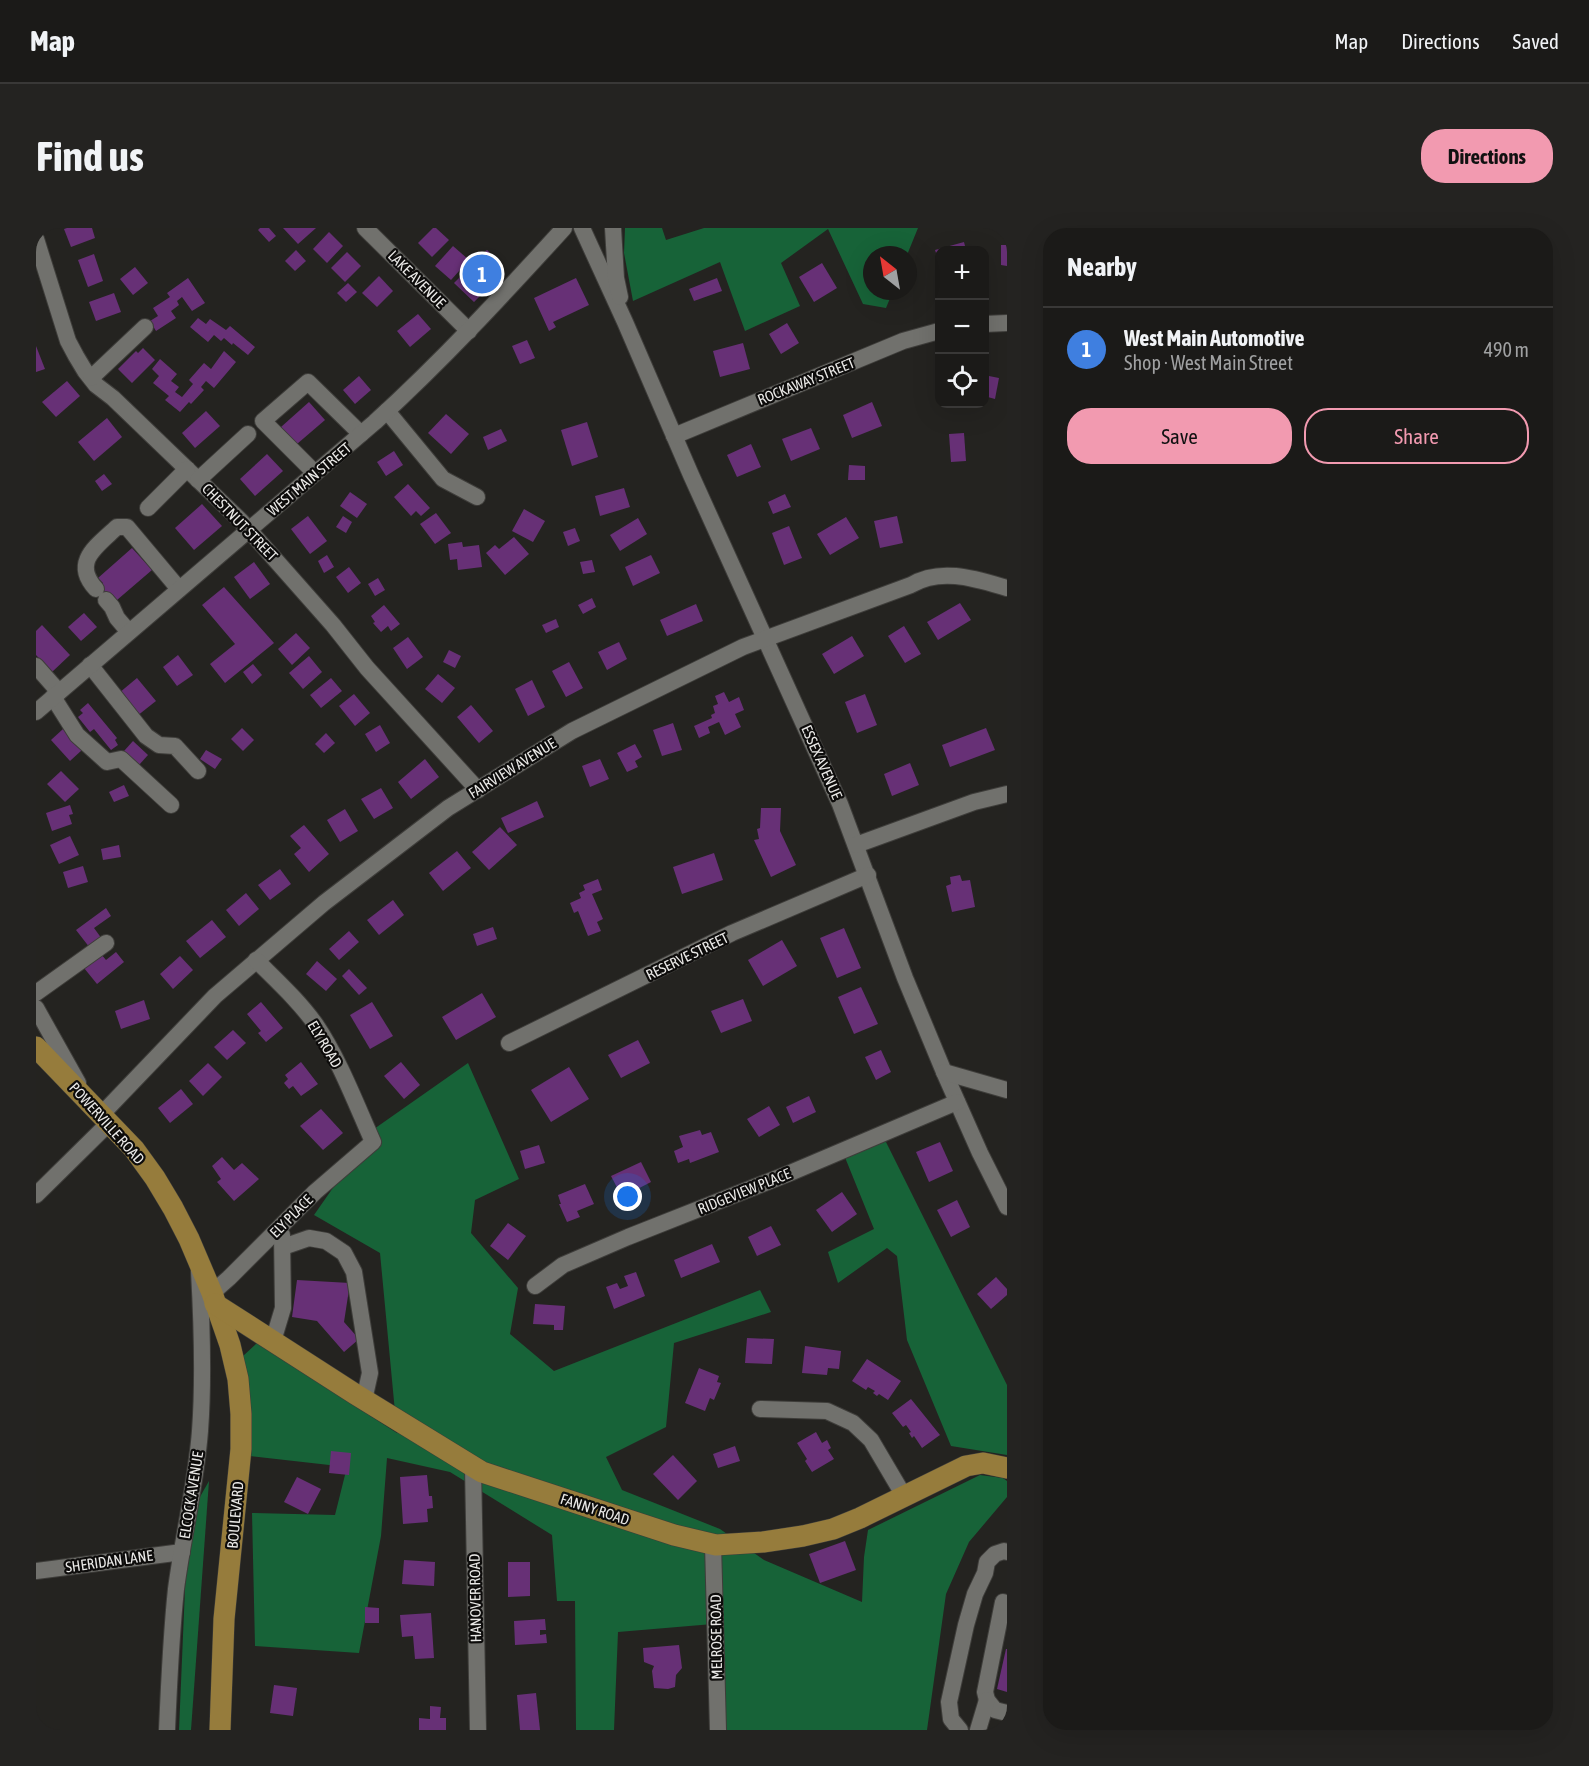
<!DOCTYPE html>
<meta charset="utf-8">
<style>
:root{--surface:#1b1a18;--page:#242321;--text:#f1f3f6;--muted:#a0a1a2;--line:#393837;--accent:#f29ab0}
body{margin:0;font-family:"Asap Condensed",sans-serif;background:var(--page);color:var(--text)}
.controls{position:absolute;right:18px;top:18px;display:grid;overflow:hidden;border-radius:12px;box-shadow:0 6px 24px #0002}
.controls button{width:54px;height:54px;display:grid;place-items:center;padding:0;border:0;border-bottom:2px solid var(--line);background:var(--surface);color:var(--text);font:30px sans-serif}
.compass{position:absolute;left:827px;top:18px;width:54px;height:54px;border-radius:50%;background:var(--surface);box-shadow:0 6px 24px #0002;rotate:329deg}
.you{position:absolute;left:592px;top:969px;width:21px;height:21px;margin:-15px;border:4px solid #fff;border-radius:50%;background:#1a73e8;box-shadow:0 0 0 9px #1a73e833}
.badge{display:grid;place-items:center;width:39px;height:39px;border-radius:50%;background:var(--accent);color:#fff;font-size:20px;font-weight:700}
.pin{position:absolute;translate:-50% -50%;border:3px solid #fff;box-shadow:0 2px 6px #0006}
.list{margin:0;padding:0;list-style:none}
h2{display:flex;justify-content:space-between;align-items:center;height:78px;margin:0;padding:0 24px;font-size:26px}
h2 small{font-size:20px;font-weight:400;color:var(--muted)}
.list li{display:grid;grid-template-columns:39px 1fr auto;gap:18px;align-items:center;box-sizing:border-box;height:84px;padding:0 24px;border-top:2px solid var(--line)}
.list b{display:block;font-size:22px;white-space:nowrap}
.list p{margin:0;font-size:20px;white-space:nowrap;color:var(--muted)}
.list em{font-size:20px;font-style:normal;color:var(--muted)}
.actions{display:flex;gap:12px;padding:18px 24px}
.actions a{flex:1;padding:14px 0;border:2px solid var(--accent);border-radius:24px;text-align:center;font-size:21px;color:var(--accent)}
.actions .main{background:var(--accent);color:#111}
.icon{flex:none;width:33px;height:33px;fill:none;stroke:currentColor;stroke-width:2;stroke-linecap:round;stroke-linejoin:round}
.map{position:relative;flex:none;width:971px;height:1502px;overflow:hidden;border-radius:24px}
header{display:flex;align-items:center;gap:36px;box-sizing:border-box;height:84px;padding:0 30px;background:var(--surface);border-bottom:2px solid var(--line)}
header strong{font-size:28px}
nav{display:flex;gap:33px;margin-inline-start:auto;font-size:21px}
.intro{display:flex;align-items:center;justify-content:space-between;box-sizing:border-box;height:144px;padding:0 36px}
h1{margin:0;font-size:42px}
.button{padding:15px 27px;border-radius:24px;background:var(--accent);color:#111;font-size:21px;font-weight:700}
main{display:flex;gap:36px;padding:0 36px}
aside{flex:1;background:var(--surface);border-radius:24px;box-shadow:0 6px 24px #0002}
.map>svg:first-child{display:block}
.forest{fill:#176338}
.building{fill:#673076}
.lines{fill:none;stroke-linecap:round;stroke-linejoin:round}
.minor-casing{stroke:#3e3d3a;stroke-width:18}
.major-casing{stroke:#3e3d3a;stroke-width:22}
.minor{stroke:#71716d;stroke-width:16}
.major{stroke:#967c3c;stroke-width:21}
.labels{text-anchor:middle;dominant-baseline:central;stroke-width:4.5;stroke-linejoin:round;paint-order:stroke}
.street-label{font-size:15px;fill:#eae9e7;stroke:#0d0c0b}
</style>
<header>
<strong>Map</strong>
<nav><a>Map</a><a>Directions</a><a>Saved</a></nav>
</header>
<div class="intro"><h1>Find us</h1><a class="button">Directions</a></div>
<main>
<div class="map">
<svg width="971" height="1502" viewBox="0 0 971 1502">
<rect width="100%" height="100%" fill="#242320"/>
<g class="forest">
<polygon points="589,0 626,0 630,12 668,0 882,0 871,27 836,27 836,63 857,63 850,80 827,76 792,1 745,35 764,78 709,103 684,34 597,73 588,25"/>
<polygon points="432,835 483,951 439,972 435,1005 482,1060 474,1106 518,1143 724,1062 735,1084 638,1115 630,1199 570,1229 586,1262 684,1301 728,1332 826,1374 828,1329 832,1302 944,1247 967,1250 971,1253 971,1269 933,1314 910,1366 891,1502 682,1502 677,1396 582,1404 578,1502 540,1502 539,1373 521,1373 516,1307 414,1244 351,1230 345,1308 323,1425 219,1418 216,1285 299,1287 311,1239 214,1228 207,1128 221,1115 361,1205 344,1025 278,987 338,901"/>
<polygon points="846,906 971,1157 971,1227 915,1218 871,1112 861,1028 851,1020 802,1055 792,1024 838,1001 806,922"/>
<polygon points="173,1253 155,1502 143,1502 152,1290"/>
</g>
<g class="building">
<polygon points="31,0 56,0 59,10 35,19 28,1"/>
<polygon points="224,0 233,0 240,8 233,14 222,2"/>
<polygon points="247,0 280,0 262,16"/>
<polygon points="397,0 400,0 413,12 396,29 382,15"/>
<polygon points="293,4 307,18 291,35 277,21"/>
<polygon points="928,14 930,22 903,22 903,34 899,22"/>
<polygon points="965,17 971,17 971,38 965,37"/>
<polygon points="417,18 433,32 415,52 399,38"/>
<polygon points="260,22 270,33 259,43 249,33"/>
<polygon points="451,22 454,25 454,29 449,34 445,34 435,44 441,57 448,64 438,74 418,55"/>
<polygon points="311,24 325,38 309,54 295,40"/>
<polygon points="58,26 67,53 52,59 42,32"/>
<polygon points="786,35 801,60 778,74 763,49"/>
<polygon points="99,39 112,55 97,67 84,51"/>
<polygon points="343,48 357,63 341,79 326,65"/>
<polygon points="152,50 169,75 156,83 146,69 141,73 143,77 135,83 140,90 120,103 114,93 122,88 117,80 134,69 131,65"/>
<polygon points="540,50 553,77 517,94 520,99 513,103 498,70"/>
<polygon points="681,50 686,63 658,73 653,61"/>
<polygon points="312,55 321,64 310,74 301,65"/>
<polygon points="78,65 85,84 60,93 53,74"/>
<polygon points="382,86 395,101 374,119 361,103"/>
<polygon points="162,90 170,96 174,91 190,102 194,98 219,119 212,127 197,115 196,117 188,110 185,113 178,107 172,114 154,99"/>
<polygon points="751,95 763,115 745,126 733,106"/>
<polygon points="491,112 499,130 484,136 476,118"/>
<polygon points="707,115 714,141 684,149 677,123"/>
<polygon points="0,118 9,141 0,144"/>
<polygon points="107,120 119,132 96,155 82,141 100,123 102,125"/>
<polygon points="188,123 200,134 178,160 170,153 165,159 168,162 155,176 153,174 144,184 129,172 133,168 117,155 123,148 116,141 124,131 141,146 135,153 143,159 139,164 146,169 157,156 153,152 168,135 175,141"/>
<polygon points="948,147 963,150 959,171 948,168"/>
<polygon points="323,148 335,162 319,176 307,162"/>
<polygon points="31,153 44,168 20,189 6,174"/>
<polygon points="273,174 289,192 261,216 245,199"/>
<polygon points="836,174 846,198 816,210 807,187"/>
<polygon points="170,183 184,198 159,220 146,205"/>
<polygon points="410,186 433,206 415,226 392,205"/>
<polygon points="71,190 86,209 58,233 42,214"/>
<polygon points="551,194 562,229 536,238 525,202"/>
<polygon points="775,200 784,221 755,233 746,211"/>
<polygon points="465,201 471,213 452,222 447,209"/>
<polygon points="928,205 930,233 915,234 913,206"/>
<polygon points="715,216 725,239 701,249 691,227"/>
<polygon points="358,223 367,237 350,248 341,234"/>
<polygon points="231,226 247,243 219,268 204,251"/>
<polygon points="813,237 829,238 829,252 812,252"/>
<polygon points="68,246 76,256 66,263 59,253"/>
<polygon points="372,256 394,280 385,288 380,283 375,288 358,269"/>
<polygon points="588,260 594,279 564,288 559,268"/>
<polygon points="314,264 331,276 321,290 304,278"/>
<polygon points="749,266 755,279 737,286 732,274"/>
<polygon points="166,276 186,298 158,322 139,300"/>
<polygon points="488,281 509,293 497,314 476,303"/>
<polygon points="400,285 415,305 399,316 384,296"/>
<polygon points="272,288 291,313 274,326 255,301"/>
<polygon points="307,288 316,294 310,305 300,299"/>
<polygon points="861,288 867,315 844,320 838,293"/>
<polygon points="810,289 823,310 794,327 781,306"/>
<polygon points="602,290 611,306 584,323 574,307"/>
<polygon points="753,298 766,330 748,337 736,305"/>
<polygon points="539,300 544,313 532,318 527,304"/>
<polygon points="478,309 493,326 469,347 450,325 459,317 463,321"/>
<polygon points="426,314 427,319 443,317 446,339 422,342 421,331 414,332 412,316"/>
<polygon points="96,320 116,342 81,372 76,366 67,374 57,364 67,355 62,350"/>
<polygon points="291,327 298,339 288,345 282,333"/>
<polygon points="615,327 624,345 597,358 589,339"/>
<polygon points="556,332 559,344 547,346 544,334"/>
<polygon points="218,334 234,356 214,371 198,349"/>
<polygon points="313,339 325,355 312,365 300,349"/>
<polygon points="342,350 349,362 339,368 332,356"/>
<polygon points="188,359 238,415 189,455 174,436 199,416 166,377"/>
<polygon points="556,370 560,379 547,386 542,377"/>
<polygon points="924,375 935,392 902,412 891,394"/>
<polygon points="660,376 667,393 631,408 624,392"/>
<polygon points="348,377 364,396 355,403 352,398 345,404 337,395 339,394 335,388"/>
<polygon points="48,385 61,399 45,413 32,399"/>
<polygon points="520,391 523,399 510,405 506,397"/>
<polygon points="6,397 34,427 16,444 0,427 0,403"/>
<polygon points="868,398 885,426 869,435 852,408"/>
<polygon points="260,405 274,420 256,437 242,421"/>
<polygon points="816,408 828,428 798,446 786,426"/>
<polygon points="372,409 387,429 371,441 357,420"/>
<polygon points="583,414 591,431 571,442 562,424"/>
<polygon points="413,422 425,428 419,440 407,434"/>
<polygon points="142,427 157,447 141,458 127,439"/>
<polygon points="273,428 286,444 267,461 253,445"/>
<polygon points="533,434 547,460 530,469 516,443"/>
<polygon points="217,436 226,447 216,456 207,444"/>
<polygon points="402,446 419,460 406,475 389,461"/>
<polygon points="101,450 120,473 101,488 83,465"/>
<polygon points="295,450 306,463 285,480 274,467"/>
<polygon points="496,452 509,479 492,488 479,461"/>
<polygon points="688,464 693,474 703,469 708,482 699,486 705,499 689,507 683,494 672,499 674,505 663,510 658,498 676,490 675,487 679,485 677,478 682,476 679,468"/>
<polygon points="318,466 334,485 319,498 303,478"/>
<polygon points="829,466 841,497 821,505 809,474"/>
<polygon points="52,475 81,510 79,512 82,517 75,522 58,501 54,504 42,489 47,485 44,482"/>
<polygon points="435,477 457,503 443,515 421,489"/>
<polygon points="637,495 646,522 626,528 617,502"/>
<polygon points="344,497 354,515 340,524 329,506"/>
<polygon points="206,500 218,512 207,523 195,511"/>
<polygon points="950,500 959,522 914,539 906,517"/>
<polygon points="27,501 46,522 34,533 15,512"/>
<polygon points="290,505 299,515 288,525 279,516"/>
<polygon points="97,513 112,527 103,537 88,523"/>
<polygon points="599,516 606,529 599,533 602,539 591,544 581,525"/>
<polygon points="170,522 186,531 179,541 164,531"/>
<polygon points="389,531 403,549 375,571 362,554"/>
<polygon points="564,531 573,551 554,559 546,538"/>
<polygon points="874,535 883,557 856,568 848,546"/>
<polygon points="25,543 43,561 29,574 11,556"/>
<polygon points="88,557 93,568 78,574 73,564"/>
<polygon points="345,560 357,580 338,591 325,571"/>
<polygon points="501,573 508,589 472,605 465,590"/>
<polygon points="34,577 37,586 33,587 36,596 16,603 10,585"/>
<polygon points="725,580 745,580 744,603 760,637 735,649 718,612 723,611 721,601 724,600"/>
<polygon points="309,581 322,603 304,614 291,592"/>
<polygon points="268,597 293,626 273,644 258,626 265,620 254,608"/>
<polygon points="464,599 481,617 453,642 436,624"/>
<polygon points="34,608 43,627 23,636 14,617"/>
<polygon points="83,617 85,629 67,632 65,621"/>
<polygon points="421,623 435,640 407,663 393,645"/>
<polygon points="678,625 687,652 646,666 637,639"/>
<polygon points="47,638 52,654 32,660 27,644"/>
<polygon points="244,641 255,656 234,672 222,657"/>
<polygon points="924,647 926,653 934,652 939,679 916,684 910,658 915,656 914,649"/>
<polygon points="562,651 566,662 556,666 567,691 561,694 565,703 552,708 542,683 538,685 534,675 545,670 543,665 549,662 547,657"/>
<polygon points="210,665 223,681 203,698 190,682"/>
<polygon points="357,672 368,687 343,707 331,692"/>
<polygon points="70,680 75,688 58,700 66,711 54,720 40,702"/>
<polygon points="176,692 190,709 164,730 150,713"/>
<polygon points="457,699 461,711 441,718 437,706"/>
<polygon points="808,700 825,740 801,750 784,710"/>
<polygon points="313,703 323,714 303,732 293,721"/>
<polygon points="746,712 761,738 727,758 712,732"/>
<polygon points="80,724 88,734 61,756 48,740 65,726 70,732"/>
<polygon points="144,728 157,742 137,761 124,746"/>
<polygon points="281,733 301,751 290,763 270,746"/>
<polygon points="313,741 331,760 323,767 306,748"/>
<polygon points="825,759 842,796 818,806 802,769"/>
<polygon points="446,765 460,789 420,812 406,789"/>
<polygon points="707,771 716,793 685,805 675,783"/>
<polygon points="108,772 114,791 85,801 79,783"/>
<polygon points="225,774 247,800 230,814 222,805 225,803 211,786"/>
<polygon points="336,774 357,808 334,821 314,787"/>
<polygon points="197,802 210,815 191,832 178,819"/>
<polygon points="602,812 614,835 585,850 572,827"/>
<polygon points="845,822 855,844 840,852 829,829"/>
<polygon points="265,834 282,856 265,868 257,858 253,861 248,855 252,851 249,847"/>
<polygon points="365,834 384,857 368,871 348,848"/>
<polygon points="172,835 186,849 167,868 153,853"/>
<polygon points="533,839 553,871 515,894 495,862"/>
<polygon points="145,861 157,876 134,895 122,880"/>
<polygon points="773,868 780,884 757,895 750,879"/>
<polygon points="733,878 744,897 723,909 711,891"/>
<polygon points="285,881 307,905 287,922 264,898"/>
<polygon points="664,902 666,907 675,904 683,924 654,935 653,931 642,935 638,923 647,919 643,908"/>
<polygon points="904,914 917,943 893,954 880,924"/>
<polygon points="503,917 509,935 489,941 484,923"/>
<polygon points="186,929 198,942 206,935 223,951 198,973 181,954 185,951 176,938"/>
<polygon points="605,934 615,954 586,969 575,948"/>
<polygon points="549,956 558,976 541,983 544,989 531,994 523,976 525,976 522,967"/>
<polygon points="806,964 821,986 796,1004 780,982"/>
<polygon points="921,972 934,999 915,1009 901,982"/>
<polygon points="472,995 490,1008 472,1032 454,1018"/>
<polygon points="735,998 745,1017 721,1028 712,1009"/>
<polygon points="676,1016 684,1034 645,1050 638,1032"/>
<polygon points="600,1044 609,1068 578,1081 570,1059 581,1055 584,1061 592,1058 588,1048"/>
<polygon points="960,1049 971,1061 971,1067 955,1081 941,1066"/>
<polygon points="261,1052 314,1055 308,1094 323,1111 308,1124 281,1093 256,1089"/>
<polygon points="499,1076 529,1078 527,1102 518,1102 518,1097 497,1096"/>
<polygon points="711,1110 738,1111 736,1136 709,1135"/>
<polygon points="769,1118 805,1123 803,1141 792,1140 791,1147 766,1145"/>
<polygon points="831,1131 865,1153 852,1172 843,1166 841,1168 837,1165 839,1163 832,1159 830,1162 816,1153"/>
<polygon points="663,1140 683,1148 681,1154 685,1155 678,1172 674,1170 669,1183 649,1175"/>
<polygon points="875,1171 904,1207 886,1220 878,1208 876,1210 873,1205 875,1204 870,1197 867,1199 856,1185"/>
<polygon points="780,1204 786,1215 791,1212 795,1220 792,1222 798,1231 776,1244 769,1233 771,1231 761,1215"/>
<polygon points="699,1218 704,1233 682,1240 677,1226"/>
<polygon points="295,1223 315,1225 313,1247 293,1245"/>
<polygon points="637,1227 661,1253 642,1272 617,1246"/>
<polygon points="391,1247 393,1268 396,1268 397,1280 391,1281 392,1294 367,1296 364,1249"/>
<polygon points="261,1249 285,1261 272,1286 248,1274"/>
<polygon points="809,1313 820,1342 784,1355 773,1326"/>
<polygon points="368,1332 399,1334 398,1358 366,1356"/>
<polygon points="472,1334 494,1334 494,1368 472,1369"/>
<polygon points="329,1379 343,1380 343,1395 329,1395"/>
<polygon points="395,1385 398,1430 379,1431 377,1408 366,1409 364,1387"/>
<polygon points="509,1391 510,1402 504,1402 504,1407 510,1406 511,1415 479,1417 478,1393"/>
<polygon points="643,1417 646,1440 640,1447 639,1459 632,1461 618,1460 616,1443 618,1438 608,1434 607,1420"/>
<polygon points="970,1421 971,1421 971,1464 961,1461"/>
<polygon points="238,1457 261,1460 257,1488 234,1485"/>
<polygon points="500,1465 504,1502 484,1502 481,1467"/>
<polygon points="394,1478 405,1479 404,1490 410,1490 410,1502 383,1502 383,1490 394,1491"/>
</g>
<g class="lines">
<g class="minor-casing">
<g id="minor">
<polyline points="329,0 433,103"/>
<polyline points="546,0 589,94 655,247 804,576 869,750 908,844 944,925 971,979"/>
<polyline points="577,0 580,50 584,69"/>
<polyline points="0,11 32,113 40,128 49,143 60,157 77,170 205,293 297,397 331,440 442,562"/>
<polyline points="948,96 971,95"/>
<polyline points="55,150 109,99"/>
<polyline points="351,183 407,251 441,269"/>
<polyline points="638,208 867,113 903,103"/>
<polyline points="279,245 227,193 272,154 325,206"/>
<polyline points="162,252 212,206"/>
<polyline points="112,280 151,241"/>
<path d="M 60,361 C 35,334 61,318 81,299 L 91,299 L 143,361"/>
<polyline points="70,372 76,379 81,390 93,404"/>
<polyline points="54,437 110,508 123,517 139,518 162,543"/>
<polyline points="0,438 23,464"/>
<polyline points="17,469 41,507 71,534 85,531 135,577"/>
<path d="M 0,484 L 339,194 C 406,133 467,67 528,0"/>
<polyline points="820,617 938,574 971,566"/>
<polyline points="0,765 70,715"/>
<polyline points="0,780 42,855"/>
<polyline points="473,815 696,705 832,647"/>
<polyline points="908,844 971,862"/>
<path d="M 65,887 L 179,768 L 288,675 L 412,580 L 536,503 L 707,419 L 875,357 C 905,339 940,351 971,360"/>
<polyline points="0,967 73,895"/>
<polyline points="247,1019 273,1010 290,1013 308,1025 318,1044 334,1145 328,1172"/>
<polyline points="499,1058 527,1037 592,1009 754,945 921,874"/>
<path d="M 176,1065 L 193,1050 L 279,964 L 337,914 C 320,876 303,831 280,797 C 263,773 241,753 220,732"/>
<polyline points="237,1113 247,1080 246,1007"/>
<polyline points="724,1181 791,1183 817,1195 835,1212 868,1268"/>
<polyline points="437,1239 442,1502"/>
<polyline points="677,1316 682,1502"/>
<polyline points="0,1343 146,1324"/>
<polyline points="967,1374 949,1464 951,1472 959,1482 971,1485"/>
<path d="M 131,1502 C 133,1455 135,1408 140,1361 C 147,1308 160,1256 164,1203 C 168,1150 166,1096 163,1043"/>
<polyline points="924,1502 915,1491 913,1474 930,1397 939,1366 949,1345 951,1334 959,1326 968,1323 971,1324"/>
<polyline points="942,1502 951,1472"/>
</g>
</g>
<g class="major-casing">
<g id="major">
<polyline points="0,819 98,921 119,950 137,980 153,1011 176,1065 194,1117 202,1151 205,1186 205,1221 188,1391 184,1502"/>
<polyline points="179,1076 319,1166 446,1244 638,1307 680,1317 727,1314 767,1308 797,1301 824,1290 930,1238 947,1235 971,1240"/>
</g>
</g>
<use href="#minor" class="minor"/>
<use href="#major" class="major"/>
</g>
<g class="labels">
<g class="street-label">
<text transform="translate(381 51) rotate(45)">LAKE AVENUE</text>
<text transform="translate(770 153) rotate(-22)">ROCKAWAY STREET</text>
<text transform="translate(273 251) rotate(-40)">WEST MAIN STREET</text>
<text transform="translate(204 294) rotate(46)">CHESTNUT STREET</text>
<text transform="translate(786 534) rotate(66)">ESSEX AVENUE</text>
<text transform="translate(476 540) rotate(-32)">FAIRVIEW AVENUE</text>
<text transform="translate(651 728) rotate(-26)">RESERVE STREET</text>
<text transform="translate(289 816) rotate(59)">ELY ROAD</text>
<text transform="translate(71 895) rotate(48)">POWERVILLE ROAD</text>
<text transform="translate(708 963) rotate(-22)">RIDGEVIEW PLACE</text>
<text transform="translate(255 988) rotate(-45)">ELY PLACE</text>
<text transform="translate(155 1267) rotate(-81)">ELCOCK AVENUE</text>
<text transform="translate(559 1281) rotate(18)">FANNY ROAD</text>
<text transform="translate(199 1287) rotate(-85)">BOULEVARD</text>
<text transform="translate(73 1333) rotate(-8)">SHERIDAN LANE</text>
<text transform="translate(439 1370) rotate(-91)">HANOVER ROAD</text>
<text transform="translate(680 1409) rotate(-91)">MELROSE ROAD</text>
</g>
</g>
</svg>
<div class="controls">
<button>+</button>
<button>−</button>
<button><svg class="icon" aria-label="locate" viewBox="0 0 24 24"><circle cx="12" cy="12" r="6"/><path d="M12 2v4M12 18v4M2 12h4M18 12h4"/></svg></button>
</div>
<svg class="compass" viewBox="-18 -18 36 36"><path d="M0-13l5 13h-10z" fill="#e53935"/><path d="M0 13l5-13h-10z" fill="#a0a1a2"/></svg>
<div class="you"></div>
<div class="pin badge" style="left:446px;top:46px;background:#3f7fe0">1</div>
</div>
<aside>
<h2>Nearby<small></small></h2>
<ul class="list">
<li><span class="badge" style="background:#3f7fe0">1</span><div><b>West Main Automotive</b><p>Shop · West Main Street</p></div><em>490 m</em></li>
</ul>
<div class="actions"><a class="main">Save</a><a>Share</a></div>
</aside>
</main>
